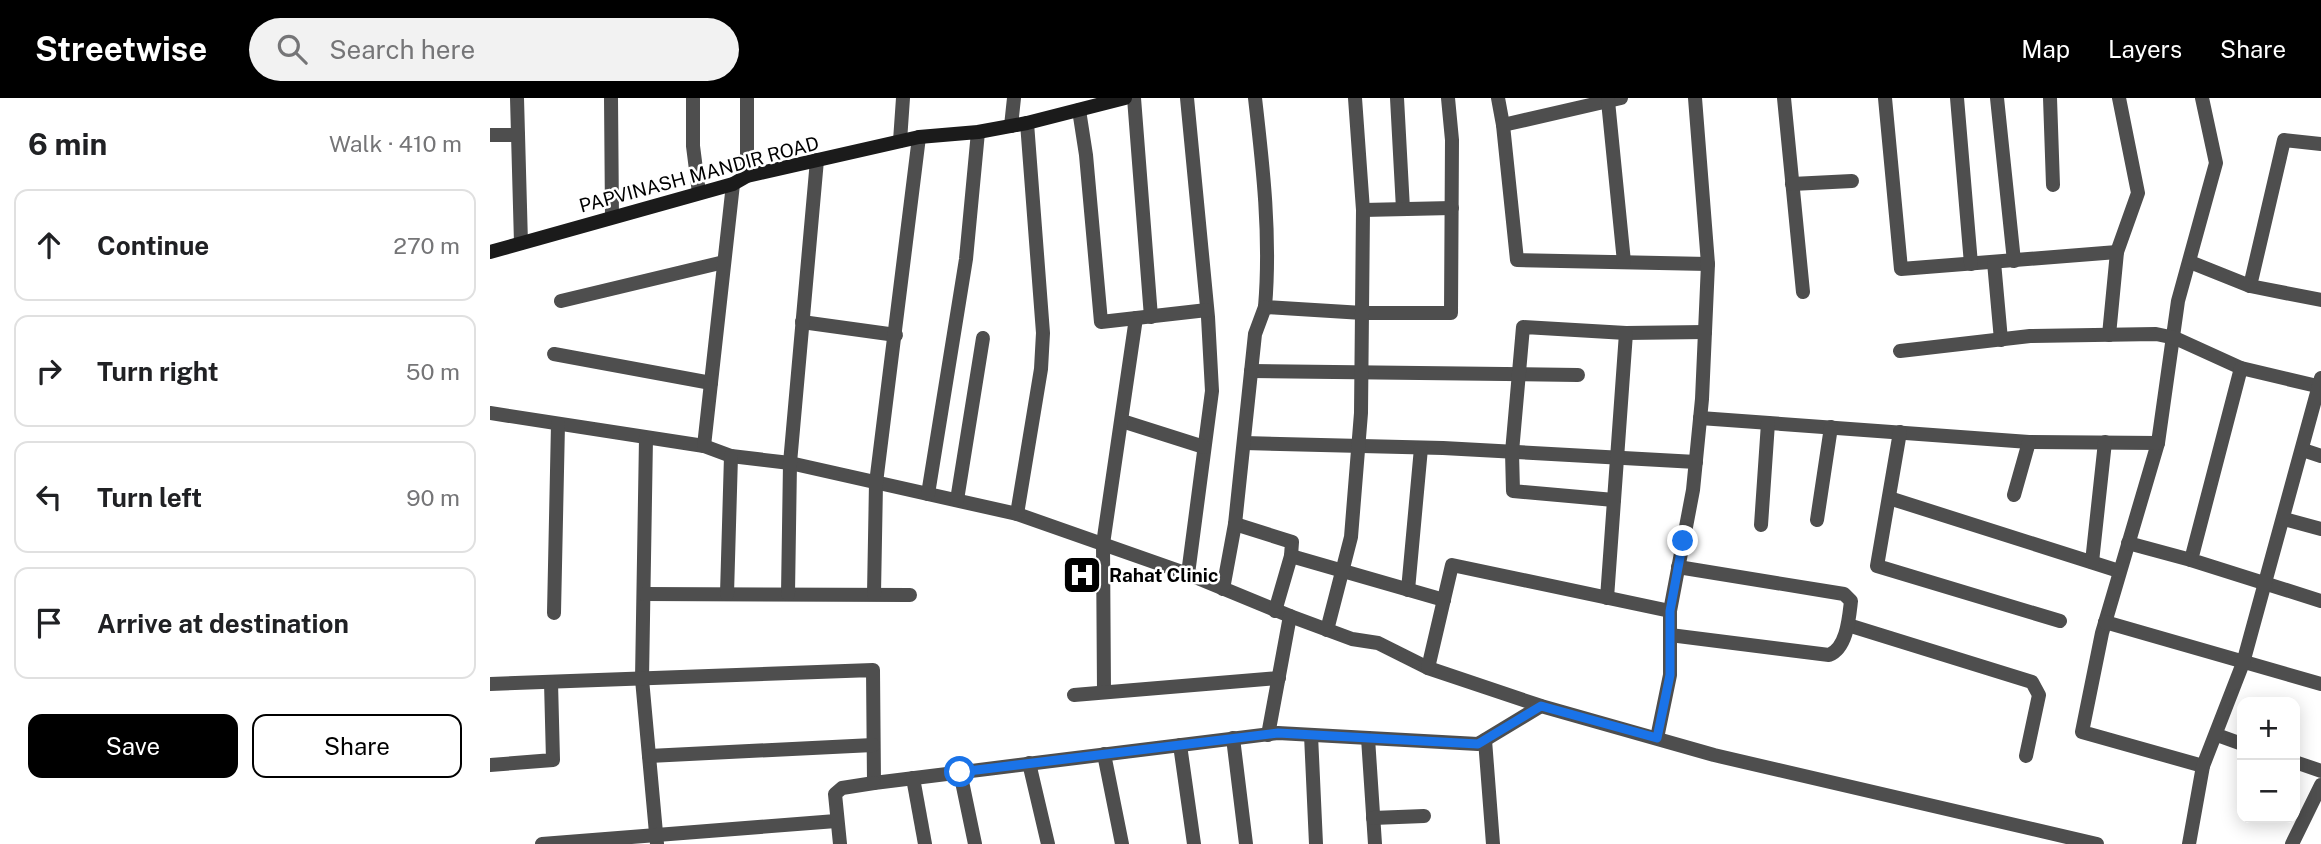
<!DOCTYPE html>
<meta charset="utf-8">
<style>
:root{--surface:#fff;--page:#f2f2f2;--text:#202124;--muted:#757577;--line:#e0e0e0;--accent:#000}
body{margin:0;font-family:"Public Sans",sans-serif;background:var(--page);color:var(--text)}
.controls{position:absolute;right:21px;bottom:21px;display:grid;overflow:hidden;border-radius:14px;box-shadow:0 4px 18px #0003}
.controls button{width:63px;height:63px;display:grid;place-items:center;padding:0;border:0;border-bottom:2px solid var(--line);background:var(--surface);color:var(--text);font:35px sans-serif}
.stop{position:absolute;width:21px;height:21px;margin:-16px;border:5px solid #1a73e8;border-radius:50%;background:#fff}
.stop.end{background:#1a73e8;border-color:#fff;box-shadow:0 2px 7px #0008}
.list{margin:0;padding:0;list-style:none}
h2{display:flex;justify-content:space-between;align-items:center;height:91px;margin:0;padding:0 28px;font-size:30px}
h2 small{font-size:23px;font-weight:400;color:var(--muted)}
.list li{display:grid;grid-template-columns:46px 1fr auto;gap:21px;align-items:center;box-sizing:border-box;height:112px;margin:0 14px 14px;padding:0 14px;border:2px solid var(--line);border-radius:14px}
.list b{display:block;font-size:26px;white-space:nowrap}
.list em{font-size:23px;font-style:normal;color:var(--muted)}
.actions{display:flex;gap:14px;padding:21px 28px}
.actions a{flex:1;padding:16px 0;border:2px solid var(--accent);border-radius:14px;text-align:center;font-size:24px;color:var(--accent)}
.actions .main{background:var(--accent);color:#fff}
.icon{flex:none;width:38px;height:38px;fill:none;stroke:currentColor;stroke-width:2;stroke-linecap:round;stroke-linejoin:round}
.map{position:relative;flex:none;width:1831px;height:746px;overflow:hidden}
header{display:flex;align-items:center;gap:42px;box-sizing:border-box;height:98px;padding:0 35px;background:var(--accent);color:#fff}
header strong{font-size:33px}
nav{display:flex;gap:38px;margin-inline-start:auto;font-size:24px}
.search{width:490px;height:63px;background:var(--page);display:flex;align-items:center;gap:18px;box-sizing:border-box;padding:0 24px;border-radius:38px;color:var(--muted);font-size:26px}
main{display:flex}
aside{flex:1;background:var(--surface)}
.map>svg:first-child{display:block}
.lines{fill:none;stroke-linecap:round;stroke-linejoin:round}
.street{stroke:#4e4e4e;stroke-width:14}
.secondary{stroke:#1b1b1b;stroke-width:14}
.route{stroke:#1a73e8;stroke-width:9}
.labels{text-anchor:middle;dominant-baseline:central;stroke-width:5;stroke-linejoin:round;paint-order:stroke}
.street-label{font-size:19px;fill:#000;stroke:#fff}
.poi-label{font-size:19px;font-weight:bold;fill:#000;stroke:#fff;text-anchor:start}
</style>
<header>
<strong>Streetwise</strong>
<div class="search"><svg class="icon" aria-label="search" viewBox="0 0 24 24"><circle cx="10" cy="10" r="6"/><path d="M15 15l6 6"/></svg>Search here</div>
<nav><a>Map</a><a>Layers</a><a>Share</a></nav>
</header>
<main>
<aside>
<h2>6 min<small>Walk · 410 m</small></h2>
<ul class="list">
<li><svg class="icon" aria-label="ahead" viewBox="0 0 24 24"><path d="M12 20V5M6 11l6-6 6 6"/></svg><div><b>Continue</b></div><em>270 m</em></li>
<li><svg class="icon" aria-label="right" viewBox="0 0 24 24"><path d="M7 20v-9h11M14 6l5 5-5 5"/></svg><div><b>Turn right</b></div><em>50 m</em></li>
<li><svg class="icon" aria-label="left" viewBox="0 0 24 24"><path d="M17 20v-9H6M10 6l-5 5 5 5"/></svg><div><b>Turn left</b></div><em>90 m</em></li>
<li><svg class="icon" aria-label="arrive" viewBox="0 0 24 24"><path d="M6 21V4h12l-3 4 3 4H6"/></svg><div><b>Arrive at destination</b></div></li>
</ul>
<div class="actions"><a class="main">Save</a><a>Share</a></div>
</aside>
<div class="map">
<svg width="1831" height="746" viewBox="0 0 1831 746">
<rect width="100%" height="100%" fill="#fff"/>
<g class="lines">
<g class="street">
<polyline points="27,0 31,145"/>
<polyline points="121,0 122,119"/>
<polyline points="203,0 203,48 209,95"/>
<polyline points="644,0 661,219"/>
<polyline points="697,0 718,219 722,293 698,476"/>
<path d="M 765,0 C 773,69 781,139 775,209 L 873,215 L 961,215 L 962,42 L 958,0"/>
<polyline points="907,0 913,111"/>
<polyline points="1008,0 1013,27"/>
<polyline points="1131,0 1013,27 1027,162 1218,166"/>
<polyline points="1294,0 1313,194"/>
<polyline points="1395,0 1411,171 1627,154"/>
<polyline points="1467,0 1481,166"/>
<polyline points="1507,0 1524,163"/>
<polyline points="1560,0 1563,87"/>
<polyline points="1712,0 1726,65 1688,203 1668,345 1612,535 1592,634 1713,668"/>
<polyline points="1118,3 1134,164"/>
<polyline points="589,12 596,57 611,224 717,212"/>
<polyline points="521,28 524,0"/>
<polyline points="0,37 28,37"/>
<polyline points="410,43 413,0"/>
<polyline points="1831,46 1794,42 1760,188 1831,202"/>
<polyline points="257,78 257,0"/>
<polyline points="1302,86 1362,83"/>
<polyline points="873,112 962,110"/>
<polyline points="1504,164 1511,242"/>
<polyline points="1700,164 1760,188"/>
<polyline points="71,203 234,164"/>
<polyline points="312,224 406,237"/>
<polyline points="1619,237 1627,154 1648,95 1629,0"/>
<polyline points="1410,253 1540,238 1666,236 1685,240 1751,270 1831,289"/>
<polyline points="64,256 221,285"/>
<polyline points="1751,270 1701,462 1831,503"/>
<polyline points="761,273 1088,277"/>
<polyline points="0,315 214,348 241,358 300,365 527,416 698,476 800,518 862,541 888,545 938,570 1051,608 1224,657 1607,746"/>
<polyline points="1210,320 1539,344 1668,345"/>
<polyline points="632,323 714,349"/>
<polyline points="1410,334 1387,468 1570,523"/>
<polyline points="156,340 152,581 167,746"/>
<polyline points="754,345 953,350 1206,364"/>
<polyline points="214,348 243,86"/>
<polyline points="1813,352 1831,358"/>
<polyline points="438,396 476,161 488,34"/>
<polyline points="1524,397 1539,344"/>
<polyline points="1399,400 1629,473"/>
<polyline points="467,402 493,240"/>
<polyline points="1124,402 1023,393 1022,354 1033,229 1136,235 1215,234"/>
<polyline points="527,416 551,271 553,235 537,25"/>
<polyline points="1794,421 1831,431"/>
<polyline points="1327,422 1341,329"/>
<polyline points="745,426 802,444 801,458"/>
<polyline points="1271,427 1278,325"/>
<polyline points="1638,445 1701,462"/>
<polyline points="1602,464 1615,344"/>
<polyline points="733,491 745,426 765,236 775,209"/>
<polyline points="918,492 931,350"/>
<polyline points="154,496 420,497"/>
<polyline points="237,496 241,358"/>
<polyline points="298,496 300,365 327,62"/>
<polyline points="384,496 386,385 429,39"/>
<polyline points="1117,500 1136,235"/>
<polyline points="785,513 801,458 954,502"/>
<polyline points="64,515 68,326"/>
<polyline points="1615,524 1831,586"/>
<polyline points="1358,527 1542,584 1549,597 1536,658"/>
<polyline points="837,532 861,439 871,315 873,112 865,0"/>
<path d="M 1180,537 L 1339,557 C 1357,550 1359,520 1361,503 L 1354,496 L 1188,469"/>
<polyline points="938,570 962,467 1180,513"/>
<polyline points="0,586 383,572 384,685 788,635 988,646 1051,608"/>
<polyline points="614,594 613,446 646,220"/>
<polyline points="584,597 789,580"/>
<polyline points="778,637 800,518"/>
<polyline points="821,637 826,746"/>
<polyline points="1727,637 1752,646"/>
<polyline points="743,640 756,746"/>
<polyline points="878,640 885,746"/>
<polyline points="1167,640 1180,577 1180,513 1203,392 1212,301 1218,166 1205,0"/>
<polyline points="995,642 1003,746"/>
<polyline points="690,647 704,746"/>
<polyline points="614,656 632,746"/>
<polyline points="159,658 383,647"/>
<polyline points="1805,664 1831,673"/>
<polyline points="539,665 558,746"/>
<polyline points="0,667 63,662 61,584"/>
<polyline points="470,674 485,746"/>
<polyline points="423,680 435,746"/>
<polyline points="883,720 934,718"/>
<polyline points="52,746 346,723"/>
<polyline points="350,746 345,696 352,690 384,685"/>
<polyline points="1699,746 1713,668 1753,565 1831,280"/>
<polyline points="1802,746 1831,687"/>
</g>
<polyline class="secondary" points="0,154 243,86 257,78 429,39 488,34 537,25 635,0"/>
</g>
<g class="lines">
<polyline class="route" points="470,674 788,635 988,646 1051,608 1167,640 1180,577 1180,513 1193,443"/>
</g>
<defs>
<g id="hospital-square" transform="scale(2.0125)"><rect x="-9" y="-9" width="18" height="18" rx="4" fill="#000" stroke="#fff"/><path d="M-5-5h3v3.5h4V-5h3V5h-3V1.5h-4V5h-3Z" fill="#fff"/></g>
</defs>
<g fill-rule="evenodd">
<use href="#hospital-square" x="592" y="477"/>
</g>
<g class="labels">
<g class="street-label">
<text transform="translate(209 76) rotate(-15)">PAPVINASH MANDIR ROAD</text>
</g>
<g class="poi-label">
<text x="619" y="477">Rahat Clinic</text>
</g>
</g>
</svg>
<div class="controls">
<button>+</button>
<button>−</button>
</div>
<div class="stop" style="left:470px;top:674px"></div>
<div class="stop end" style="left:1193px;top:443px"></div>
</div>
</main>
